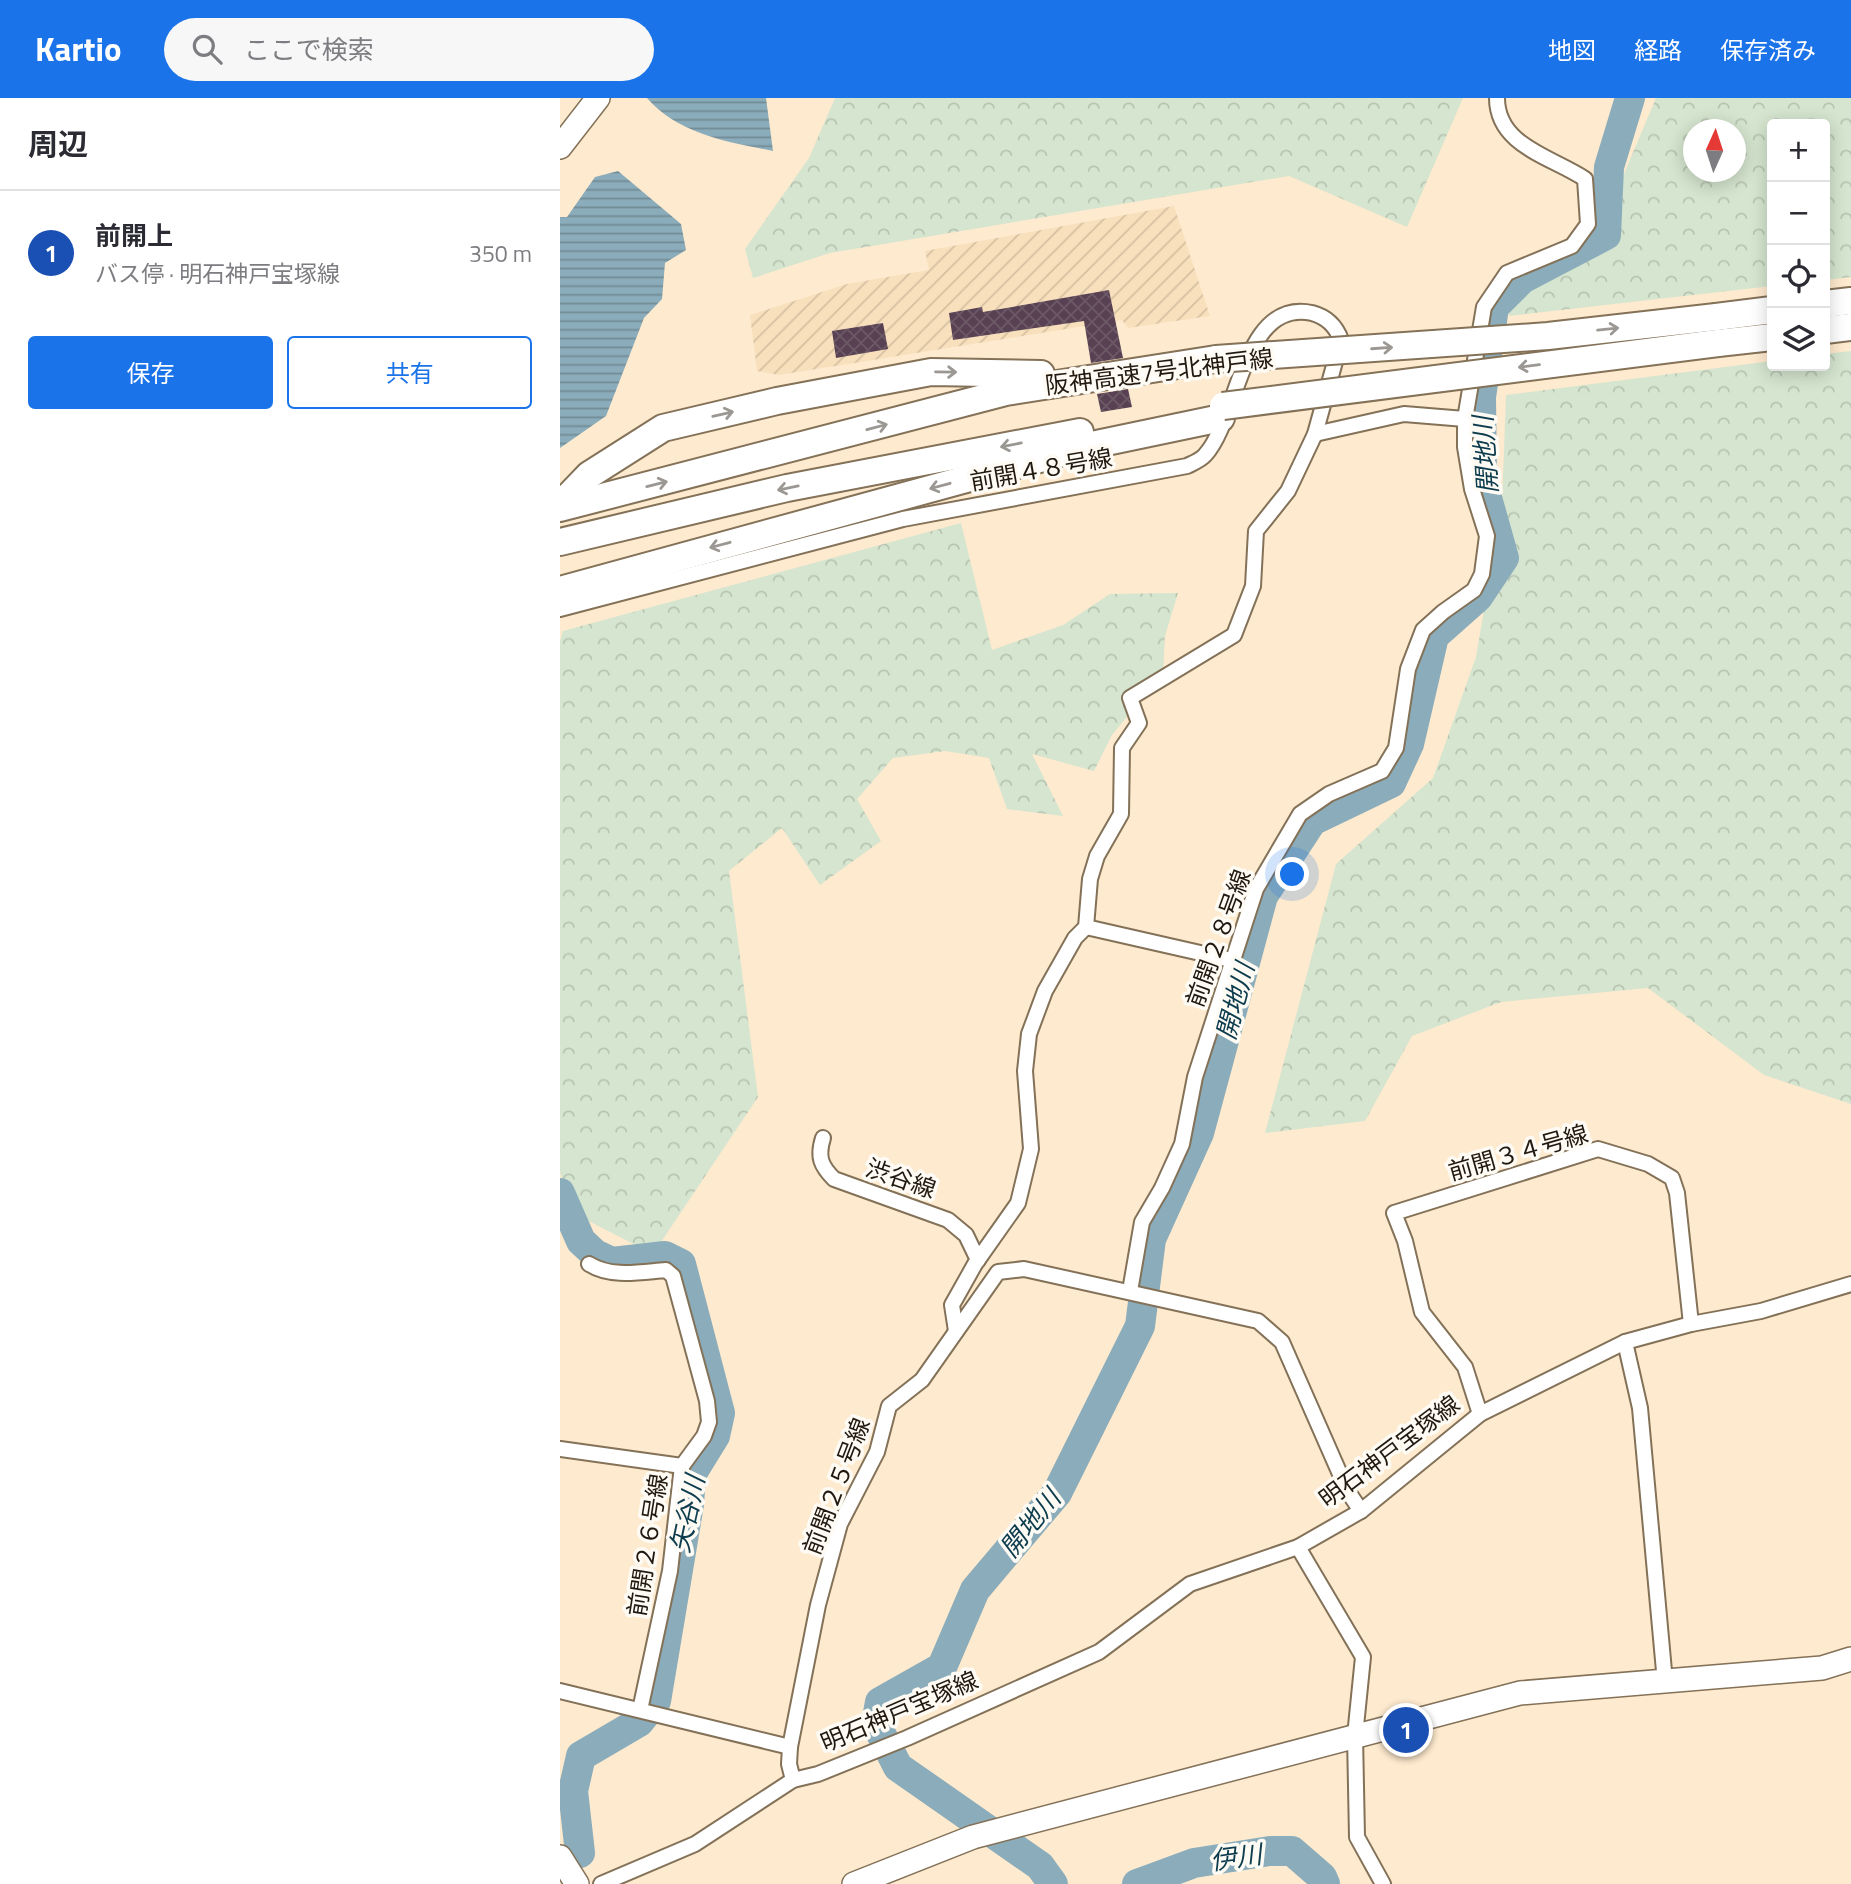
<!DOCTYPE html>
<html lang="ja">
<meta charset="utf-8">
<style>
:root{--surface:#fff;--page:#f7f7f7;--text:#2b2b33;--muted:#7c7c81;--line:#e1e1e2;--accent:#1a73e8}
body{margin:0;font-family:"Titillium Web","Noto Sans JP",sans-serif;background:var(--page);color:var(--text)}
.controls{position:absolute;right:21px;top:21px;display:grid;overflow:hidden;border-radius:7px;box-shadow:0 4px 18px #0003}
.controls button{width:63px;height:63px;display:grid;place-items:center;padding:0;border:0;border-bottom:2px solid var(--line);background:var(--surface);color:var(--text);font:35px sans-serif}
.compass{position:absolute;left:1123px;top:21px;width:63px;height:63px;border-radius:50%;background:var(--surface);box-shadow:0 4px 18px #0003;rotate:3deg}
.you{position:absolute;left:733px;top:777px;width:24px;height:24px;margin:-18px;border:5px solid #fff;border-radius:50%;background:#1a73e8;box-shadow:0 0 0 10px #1a73e833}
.badge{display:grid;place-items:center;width:46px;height:46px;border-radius:50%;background:var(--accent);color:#fff;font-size:23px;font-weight:700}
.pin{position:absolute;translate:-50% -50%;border:4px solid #fff;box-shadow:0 2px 7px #0006}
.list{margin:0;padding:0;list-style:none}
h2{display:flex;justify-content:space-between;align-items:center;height:91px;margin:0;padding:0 28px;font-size:30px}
h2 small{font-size:23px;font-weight:400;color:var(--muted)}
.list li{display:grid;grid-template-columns:46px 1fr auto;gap:21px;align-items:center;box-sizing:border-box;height:126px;padding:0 28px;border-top:2px solid var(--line)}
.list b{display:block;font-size:26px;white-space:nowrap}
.list p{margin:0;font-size:23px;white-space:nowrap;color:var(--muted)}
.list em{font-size:23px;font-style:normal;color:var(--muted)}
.actions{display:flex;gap:14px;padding:21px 28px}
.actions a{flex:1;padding:16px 0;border:2px solid var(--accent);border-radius:7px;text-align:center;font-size:24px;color:var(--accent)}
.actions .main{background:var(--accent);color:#fff}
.icon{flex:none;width:38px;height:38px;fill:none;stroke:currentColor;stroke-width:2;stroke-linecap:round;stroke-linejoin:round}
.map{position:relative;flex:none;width:1291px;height:1786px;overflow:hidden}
header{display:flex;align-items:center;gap:42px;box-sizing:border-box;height:98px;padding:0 35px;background:var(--accent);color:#fff}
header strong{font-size:33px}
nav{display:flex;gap:38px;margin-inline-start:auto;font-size:24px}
.search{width:490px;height:63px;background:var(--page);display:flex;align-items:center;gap:18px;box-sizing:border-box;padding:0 24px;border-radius:38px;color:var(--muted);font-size:26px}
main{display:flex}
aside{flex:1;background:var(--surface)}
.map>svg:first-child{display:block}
.industrial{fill:url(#industrial-furrows)}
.forest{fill:url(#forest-crowns);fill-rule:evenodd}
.water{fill:url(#water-rules)}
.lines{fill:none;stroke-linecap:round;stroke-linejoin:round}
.river{stroke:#8bacba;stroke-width:30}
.building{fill:url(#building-cross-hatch)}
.minor-casing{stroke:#837158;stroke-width:18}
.primary-casing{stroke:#837158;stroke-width:26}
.motorway-casing{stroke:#837158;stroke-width:30}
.minor{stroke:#fff;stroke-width:14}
.primary{stroke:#fff;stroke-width:23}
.motorway{stroke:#fff;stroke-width:26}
.motorway-bridge-casing{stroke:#837158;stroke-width:30;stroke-linecap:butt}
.motorway-bridge{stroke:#fff;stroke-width:26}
.oneway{stroke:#9b9893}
.labels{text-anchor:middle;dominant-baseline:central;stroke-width:7;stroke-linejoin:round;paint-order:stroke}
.street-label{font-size:24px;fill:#20190f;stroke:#fefaf4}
.water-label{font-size:26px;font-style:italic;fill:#0c3c4d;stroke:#fefaf4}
</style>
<header>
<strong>Kartio</strong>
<div class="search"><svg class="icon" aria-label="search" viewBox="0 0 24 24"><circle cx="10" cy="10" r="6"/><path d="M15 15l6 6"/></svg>ここで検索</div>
<nav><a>地図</a><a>経路</a><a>保存済み</a></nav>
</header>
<main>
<aside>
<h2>周辺<small></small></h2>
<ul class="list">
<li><span class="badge" style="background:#1a4fb4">1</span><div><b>前開上</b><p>バス停 · 明石神戸宝塚線</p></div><em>350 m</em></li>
</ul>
<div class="actions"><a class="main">保存</a><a>共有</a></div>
</aside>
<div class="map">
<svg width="1291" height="1786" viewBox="0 0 1291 1786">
<defs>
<pattern id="industrial-furrows" width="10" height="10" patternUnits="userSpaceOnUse" patternTransform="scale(1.75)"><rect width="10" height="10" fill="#f9e0bd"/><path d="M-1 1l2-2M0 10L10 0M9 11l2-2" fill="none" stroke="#d5c0a1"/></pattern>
<pattern id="forest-crowns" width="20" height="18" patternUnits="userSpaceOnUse" patternTransform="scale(1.75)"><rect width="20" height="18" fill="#d5e5cf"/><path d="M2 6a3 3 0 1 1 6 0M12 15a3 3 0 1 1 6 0" fill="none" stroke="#b7c4b1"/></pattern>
<pattern id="water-rules" width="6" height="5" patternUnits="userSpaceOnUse" patternTransform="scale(1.75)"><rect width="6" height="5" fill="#8bacba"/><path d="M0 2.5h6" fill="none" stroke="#718b96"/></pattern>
<pattern id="building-cross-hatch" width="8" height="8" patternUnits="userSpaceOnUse" patternTransform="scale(1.75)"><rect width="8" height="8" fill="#584152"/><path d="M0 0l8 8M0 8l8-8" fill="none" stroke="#6c5966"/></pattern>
</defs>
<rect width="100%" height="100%" fill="#feeace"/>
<polygon class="industrial" points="614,108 650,218 568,230 562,222 219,277 197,273 190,217 287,186 369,172 365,153"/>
<g class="forest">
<polygon points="275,0 903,0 847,129 729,78 270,155 193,180 185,151 249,60"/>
<path d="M 1096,0 L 1291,0 L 1291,179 L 1265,182 L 1265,26 L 1212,26 L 1212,188 L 949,218 L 950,199 L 1036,142 ZM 1134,32 L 1176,32 L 1176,74 L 1134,74 Z"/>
<polygon points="1291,253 1291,1006 1204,977 1088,890 941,904 852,938 805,1023 705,1035 776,766 873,680 916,559 942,406 946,297 1212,263 1212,268 1265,268 1265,256"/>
<polygon points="401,425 432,552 503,527 550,496 618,495 605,538 603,575 552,637 534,673 472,656 503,718 447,711 429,660 385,653 333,660 297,701 321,743 260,787 222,730 169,773 198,999 93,1156 13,1115 0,1074 0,543 3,533"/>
</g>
<g class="water">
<path d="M 87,0 L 206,0 L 213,53 C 168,44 118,36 87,0 Z"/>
<polygon points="58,73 121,126 126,152 105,165 102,201 84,220 46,318 0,350 0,119 7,119 35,79"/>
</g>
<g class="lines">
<g class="river">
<polyline points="0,1095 21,1143 35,1156 52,1164 105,1158 121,1166 160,1315 155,1338 131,1377 129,1406 96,1603 79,1624 21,1658 13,1693 20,1755"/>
<polyline points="493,1786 480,1768 338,1669 316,1626 320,1604 382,1569 415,1492 497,1395 580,1228 591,1141 639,1035 703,798 752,723 831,685 849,646 874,538 918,499 944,460 922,382 921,299 934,209 962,181 1046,137 1049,69 1070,0"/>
<polyline points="577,1786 634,1765 710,1753 732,1753 762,1779 765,1786"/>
</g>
</g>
<g class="building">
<polygon points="549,192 563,260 531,265 524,223 393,242 389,215 422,209 423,214"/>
<polygon points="323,225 328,251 276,260 272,233"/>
<polygon points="568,291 572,309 541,314 537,296"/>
</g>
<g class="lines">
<g class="minor-casing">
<g id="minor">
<polyline points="755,336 844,316 905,321"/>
<path d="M 0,511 L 343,421 L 627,368 C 633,365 641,362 645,357 C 679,320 682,200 752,215 C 767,219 776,228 781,242 L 755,336 L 728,393 L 696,433 L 693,488 L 674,537 L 570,600 L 579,625 L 562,650 L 561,716 L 537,758 L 530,781 L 526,829 L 515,840 L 485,893 L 469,936 L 465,973 L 471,1051 L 458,1105 L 415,1166 L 392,1207 L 396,1233"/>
<polyline points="526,829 671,862"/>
<path d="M 263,1040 C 257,1059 261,1068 274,1081 L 388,1122 L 406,1137 L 418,1162"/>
<path d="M 29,1166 C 51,1180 80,1174 106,1172 L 113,1178 L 147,1303 L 149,1324 L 144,1338 L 122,1368 L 110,1473 L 80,1612"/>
<path d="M 570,1193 L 582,1124 L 602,1090 L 622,1046 L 635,979 L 696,791 L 740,716 L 769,696 L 822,673 L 836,650 L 848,571 L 863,532 L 883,514 L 914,492 L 922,476 L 927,438 L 912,391 L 905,349 L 905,321 L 924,209 L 947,175 L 1012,148 L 1028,126 L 1025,81 C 992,59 937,48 937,0"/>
<polyline points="1065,1244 1080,1310 1105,1584"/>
<polyline points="920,1316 905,1269 862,1214 845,1143 834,1115 1038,1051 1088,1066 1112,1080 1117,1095 1131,1226"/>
<polyline points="0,1351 122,1368"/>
<polyline points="738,1449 803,1559 795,1638 797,1739 823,1786"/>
<polyline points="0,1593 230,1649"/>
<polyline points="233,1682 229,1666 230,1649 258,1507 280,1426 317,1354 329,1308 362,1282 438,1174 464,1171 698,1223 722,1244 787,1392 801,1413"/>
<polyline points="41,1786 135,1746 233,1682 258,1676 347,1640 539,1554 630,1486 738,1449 801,1413 920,1316 1065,1244 1131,1226 1201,1213 1291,1186"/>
</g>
</g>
<g class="primary-casing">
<g id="primary">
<polyline points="0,49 38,0"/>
<polyline points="0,1759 17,1786"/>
<polyline points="294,1786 413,1739 960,1595 1262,1570 1291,1561"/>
</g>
</g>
<g class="motorway-casing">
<g id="motorway">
<polyline points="1265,206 1291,203"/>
<polyline points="1156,219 1212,212"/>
<polyline points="1265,232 1291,229"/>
<polyline points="1158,245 1212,239"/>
<polyline points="0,407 29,377 103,330 217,303 371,274 481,276"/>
<polyline points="0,410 446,294 656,261"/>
<polyline points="0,444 227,390 520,334"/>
<polyline points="0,492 527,348 661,320"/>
</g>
</g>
<use href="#minor" class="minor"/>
<use href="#primary" class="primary"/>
<use href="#motorway" class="motorway"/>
<g class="motorway-bridge-casing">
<g id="motorway-bridge">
<polyline points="656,261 988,238 1156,219"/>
<polyline points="663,308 1158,245"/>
</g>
</g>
<use href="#motorway-bridge" class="motorway-bridge"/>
</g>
<defs><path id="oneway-shaft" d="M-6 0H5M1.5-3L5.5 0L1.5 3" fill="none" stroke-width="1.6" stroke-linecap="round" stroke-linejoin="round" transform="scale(1.75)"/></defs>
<g class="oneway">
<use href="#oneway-shaft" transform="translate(1048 231) rotate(-6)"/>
<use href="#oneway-shaft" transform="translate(822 250) rotate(-4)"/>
<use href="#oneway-shaft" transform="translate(969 268) rotate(173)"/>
<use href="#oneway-shaft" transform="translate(386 274) rotate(1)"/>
<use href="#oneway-shaft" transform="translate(163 316) rotate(-13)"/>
<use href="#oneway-shaft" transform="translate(317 329) rotate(-15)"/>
<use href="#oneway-shaft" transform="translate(451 347) rotate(169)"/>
<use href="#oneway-shaft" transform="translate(97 386) rotate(-14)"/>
<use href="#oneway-shaft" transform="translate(380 388) rotate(165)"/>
<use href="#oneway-shaft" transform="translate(228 390) rotate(168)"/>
<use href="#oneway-shaft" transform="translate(160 447) rotate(165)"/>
</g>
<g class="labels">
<g class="street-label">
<text transform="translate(599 273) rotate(-7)">阪神高速7号北神戸線</text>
<text transform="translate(481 371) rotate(-10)">前開４８号線</text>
<text transform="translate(658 840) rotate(-70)">前開２８号線</text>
<text transform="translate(958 1054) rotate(-16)">前開３４号線</text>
<text transform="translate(341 1080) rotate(19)">渋谷線</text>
<text transform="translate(829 1353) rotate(-37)">明石神戸宝塚線</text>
<text transform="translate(276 1388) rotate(-69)">前開２５号線</text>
<text transform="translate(87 1447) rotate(-81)">前開２６号線</text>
<text transform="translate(339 1613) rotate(-23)">明石神戸宝塚線</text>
</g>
<g class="water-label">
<text transform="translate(925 357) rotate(-94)">開地川</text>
<text transform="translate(675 903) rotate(-75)">開地川</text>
<text transform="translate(127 1416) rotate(-78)">矢谷川</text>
<text transform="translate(470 1425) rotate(-51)">開地川</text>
<text transform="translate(676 1759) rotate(-8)">伊川</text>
</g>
</g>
</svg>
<div class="controls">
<button>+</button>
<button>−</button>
<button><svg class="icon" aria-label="locate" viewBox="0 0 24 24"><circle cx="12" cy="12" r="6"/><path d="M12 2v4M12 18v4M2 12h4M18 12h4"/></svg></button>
<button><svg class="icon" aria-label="layers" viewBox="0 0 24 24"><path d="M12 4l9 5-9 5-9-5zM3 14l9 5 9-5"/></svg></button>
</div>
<svg class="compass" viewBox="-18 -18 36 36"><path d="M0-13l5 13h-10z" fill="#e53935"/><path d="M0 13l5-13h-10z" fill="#7c7c81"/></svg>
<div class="you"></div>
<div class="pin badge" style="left:846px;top:1632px;background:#1a4fb4">1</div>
</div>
</main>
